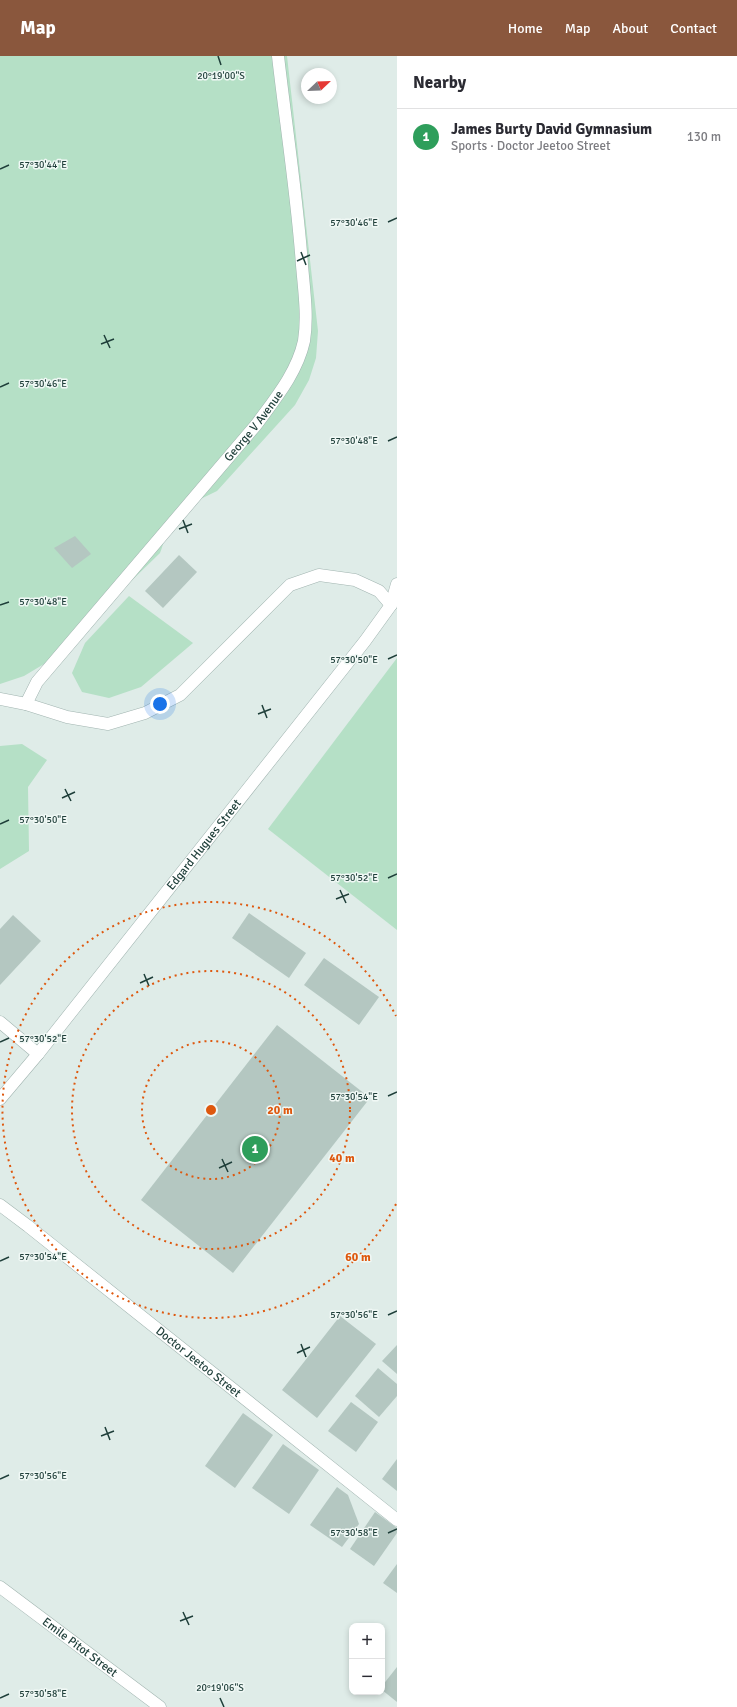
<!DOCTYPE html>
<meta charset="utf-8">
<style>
:root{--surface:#fff;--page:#f7f7f7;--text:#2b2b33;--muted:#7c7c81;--line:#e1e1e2;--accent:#8a573d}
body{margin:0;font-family:Signika,sans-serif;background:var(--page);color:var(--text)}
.controls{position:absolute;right:12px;bottom:12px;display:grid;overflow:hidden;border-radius:8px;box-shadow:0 2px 6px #0003}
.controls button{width:36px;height:36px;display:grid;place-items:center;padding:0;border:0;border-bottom:1px solid var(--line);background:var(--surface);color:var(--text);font:20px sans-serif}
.compass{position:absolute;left:301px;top:12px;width:36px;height:36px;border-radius:50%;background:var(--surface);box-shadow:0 2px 6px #0003;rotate:67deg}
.you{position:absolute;left:160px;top:648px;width:14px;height:14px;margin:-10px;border:3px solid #fff;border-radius:50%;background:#1a73e8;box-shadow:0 0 0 6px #1a73e833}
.badge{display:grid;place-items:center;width:26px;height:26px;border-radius:50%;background:var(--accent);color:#fff;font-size:13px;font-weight:700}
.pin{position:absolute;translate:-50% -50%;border:2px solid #fff;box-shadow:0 1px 4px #0006}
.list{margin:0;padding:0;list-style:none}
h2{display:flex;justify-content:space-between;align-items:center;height:52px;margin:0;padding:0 16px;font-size:17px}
h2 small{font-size:13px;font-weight:400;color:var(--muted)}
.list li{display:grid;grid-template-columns:26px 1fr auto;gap:12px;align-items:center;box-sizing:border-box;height:56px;padding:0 16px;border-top:1px solid var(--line)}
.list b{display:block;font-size:15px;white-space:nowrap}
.list p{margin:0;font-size:13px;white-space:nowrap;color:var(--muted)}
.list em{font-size:13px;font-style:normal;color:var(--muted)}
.map{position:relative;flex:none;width:397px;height:1651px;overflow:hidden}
header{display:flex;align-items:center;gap:24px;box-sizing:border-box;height:56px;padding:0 20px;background:var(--accent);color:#fff}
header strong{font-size:19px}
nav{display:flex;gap:22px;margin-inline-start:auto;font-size:14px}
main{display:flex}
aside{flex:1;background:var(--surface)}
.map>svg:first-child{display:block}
.green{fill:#b5e0c6}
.building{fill:#b4c7c1}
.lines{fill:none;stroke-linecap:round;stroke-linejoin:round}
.minor-casing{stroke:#a1b4b0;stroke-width:13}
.minor{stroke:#fff;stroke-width:12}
.ticks{fill:none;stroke:#1e3e39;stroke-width:1.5}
.ring{fill:none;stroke:#de580e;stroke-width:2;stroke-dasharray:2 4}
.labels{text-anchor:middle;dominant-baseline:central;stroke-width:3;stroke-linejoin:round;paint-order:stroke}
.street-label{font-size:12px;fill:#1e3e39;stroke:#f0f8f5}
.ticks-label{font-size:10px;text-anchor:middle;fill:#1e3e39;stroke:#f0f8f5;stroke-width:3;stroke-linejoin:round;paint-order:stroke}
.centre{fill:#de580e;stroke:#f0f8f5;stroke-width:2}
.ring-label{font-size:12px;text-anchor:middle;font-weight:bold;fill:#de580e;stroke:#f0f8f5;stroke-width:3;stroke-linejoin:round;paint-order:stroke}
</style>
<header>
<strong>Map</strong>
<nav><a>Home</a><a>Map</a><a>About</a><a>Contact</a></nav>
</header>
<main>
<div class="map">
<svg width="397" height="1651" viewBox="0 0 397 1651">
<rect width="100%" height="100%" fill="#dfece8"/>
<g class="green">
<path d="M 0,0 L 287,0 L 318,275 L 316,302 L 309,324 L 295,349 L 217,435 L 174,456 C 166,464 166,484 160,497 L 49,605 L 24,620 L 0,628 Z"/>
<polygon points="129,540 193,587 141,631 109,642 82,636 72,617 85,587"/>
<polygon points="397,602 397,874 268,773"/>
<polygon points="22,688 47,704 28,731 29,795 0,813 0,690"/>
</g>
<g class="building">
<polygon points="75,480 91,498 72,512 54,492"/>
<polygon points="179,499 197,516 163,552 145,535"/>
<polygon points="249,857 306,897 289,922 232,882"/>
<polygon points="13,859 41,885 0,929 0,873"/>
<polygon points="324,902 379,941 359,969 304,929"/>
<polygon points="277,969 370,1042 233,1217 141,1144"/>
<polygon points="340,1260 376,1288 317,1362 282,1334"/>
<polygon points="397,1289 397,1318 382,1305"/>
<polygon points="378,1312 397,1328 397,1340 379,1361 355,1340"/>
<polygon points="351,1346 378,1366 356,1396 328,1375"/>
<polygon points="243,1357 273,1379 235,1432 205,1410"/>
<polygon points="283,1388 319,1414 289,1458 252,1432"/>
<polygon points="397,1403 397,1435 382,1423"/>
<polygon points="337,1431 348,1439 359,1468 342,1491 310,1469"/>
<polygon points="375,1456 397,1472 397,1477 374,1510 350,1493"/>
<polygon points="397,1508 397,1537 383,1527"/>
<polygon points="397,1611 397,1646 382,1634 382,1630"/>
</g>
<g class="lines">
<g class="minor-casing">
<g id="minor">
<polyline points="0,643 26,648 67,661 108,668 145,657 180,639 290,529 319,519 355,524 379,535 391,549"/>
<path id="s1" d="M 26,648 L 37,626 L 256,369 C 275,343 297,317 304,285 C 308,260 304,234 302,209 C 297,139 286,70 278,0"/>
<polyline points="0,966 38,998"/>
<path id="s2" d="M 0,1043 L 38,998 L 365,585 L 391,549 L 397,528"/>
<path id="s3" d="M 0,1149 L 28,1170 L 397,1464"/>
<path id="s4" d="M 0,1531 L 160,1651"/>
</g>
</g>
<use href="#minor" class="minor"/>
</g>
<path class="ticks" d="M 218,0 L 221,9M 0,113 L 9,109M 388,166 L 397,162M 301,196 L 306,209M 297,205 L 310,199M 104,279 L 110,292M 101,288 L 114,283M 0,331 L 9,327M 388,385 L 397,381M 183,464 L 188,477M 179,473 L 192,468M 0,549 L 9,546M 388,603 L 397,599M 262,649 L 267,662M 258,658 L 271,653M 65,733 L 71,745M 62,742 L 75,736M 0,768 L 9,764M 388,822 L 397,818M 340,834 L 346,847M 336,843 L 349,838M 144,918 L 149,930M 140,927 L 153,921M 0,986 L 9,982M 388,1040 L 397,1036M 222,1103 L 228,1116M 219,1112 L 232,1106M 0,1205 L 9,1201M 388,1259 L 397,1255M 301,1288 L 306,1301M 297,1297 L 310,1291M 105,1371 L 110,1384M 101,1380 L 114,1375M 0,1423 L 9,1419M 388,1477 L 397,1473M 183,1556 L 189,1569M 180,1565 L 193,1560M 0,1642 L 9,1638M 220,1642 L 224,1651"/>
<g class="ring">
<circle cx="211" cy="1054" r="69"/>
<circle cx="211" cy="1054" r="139"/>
<path d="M396 1148A208 208 0 1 1 396 960"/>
</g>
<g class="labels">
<g class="street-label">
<text stroke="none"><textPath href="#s1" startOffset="360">George V Avenue</textPath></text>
<text stroke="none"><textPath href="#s2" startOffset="326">Edgard Hugues Street</textPath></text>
<text stroke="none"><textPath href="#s3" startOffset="253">Doctor Jeetoo Street</textPath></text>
<text stroke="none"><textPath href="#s4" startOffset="100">Emile Pitot Street</textPath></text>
</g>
</g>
<g class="ticks-label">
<text x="221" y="23">20°19'00"S</text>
<text x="43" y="112">57°30'44"E</text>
<text x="354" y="170">57°30'46"E</text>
<text x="43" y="331">57°30'46"E</text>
<text x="354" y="388">57°30'48"E</text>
<text x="43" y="549">57°30'48"E</text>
<text x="354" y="607">57°30'50"E</text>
<text x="43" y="767">57°30'50"E</text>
<text x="354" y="825">57°30'52"E</text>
<text x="43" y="986">57°30'52"E</text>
<text x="354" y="1044">57°30'54"E</text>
<text x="43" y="1204">57°30'54"E</text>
<text x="354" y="1262">57°30'56"E</text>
<text x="43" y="1423">57°30'56"E</text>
<text x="354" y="1480">57°30'58"E</text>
<text x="220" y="1635">20°19'06"S</text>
<text x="43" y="1641">57°30'58"E</text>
</g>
<circle cx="211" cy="1054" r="6" class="centre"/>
<g class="ring-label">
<text x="280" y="1058">20 m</text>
<text x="342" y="1106">40 m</text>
<text x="358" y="1205">60 m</text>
</g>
</svg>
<div class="controls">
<button>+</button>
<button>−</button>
</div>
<svg class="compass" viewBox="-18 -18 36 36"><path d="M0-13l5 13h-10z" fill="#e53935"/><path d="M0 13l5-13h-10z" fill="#7c7c81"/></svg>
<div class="you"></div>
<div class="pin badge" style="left:255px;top:1093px;background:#2e9e5b">1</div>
</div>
<aside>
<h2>Nearby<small></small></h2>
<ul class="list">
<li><span class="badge" style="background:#2e9e5b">1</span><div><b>James Burty David Gymnasium</b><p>Sports · Doctor Jeetoo Street</p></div><em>130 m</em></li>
</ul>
</aside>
</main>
